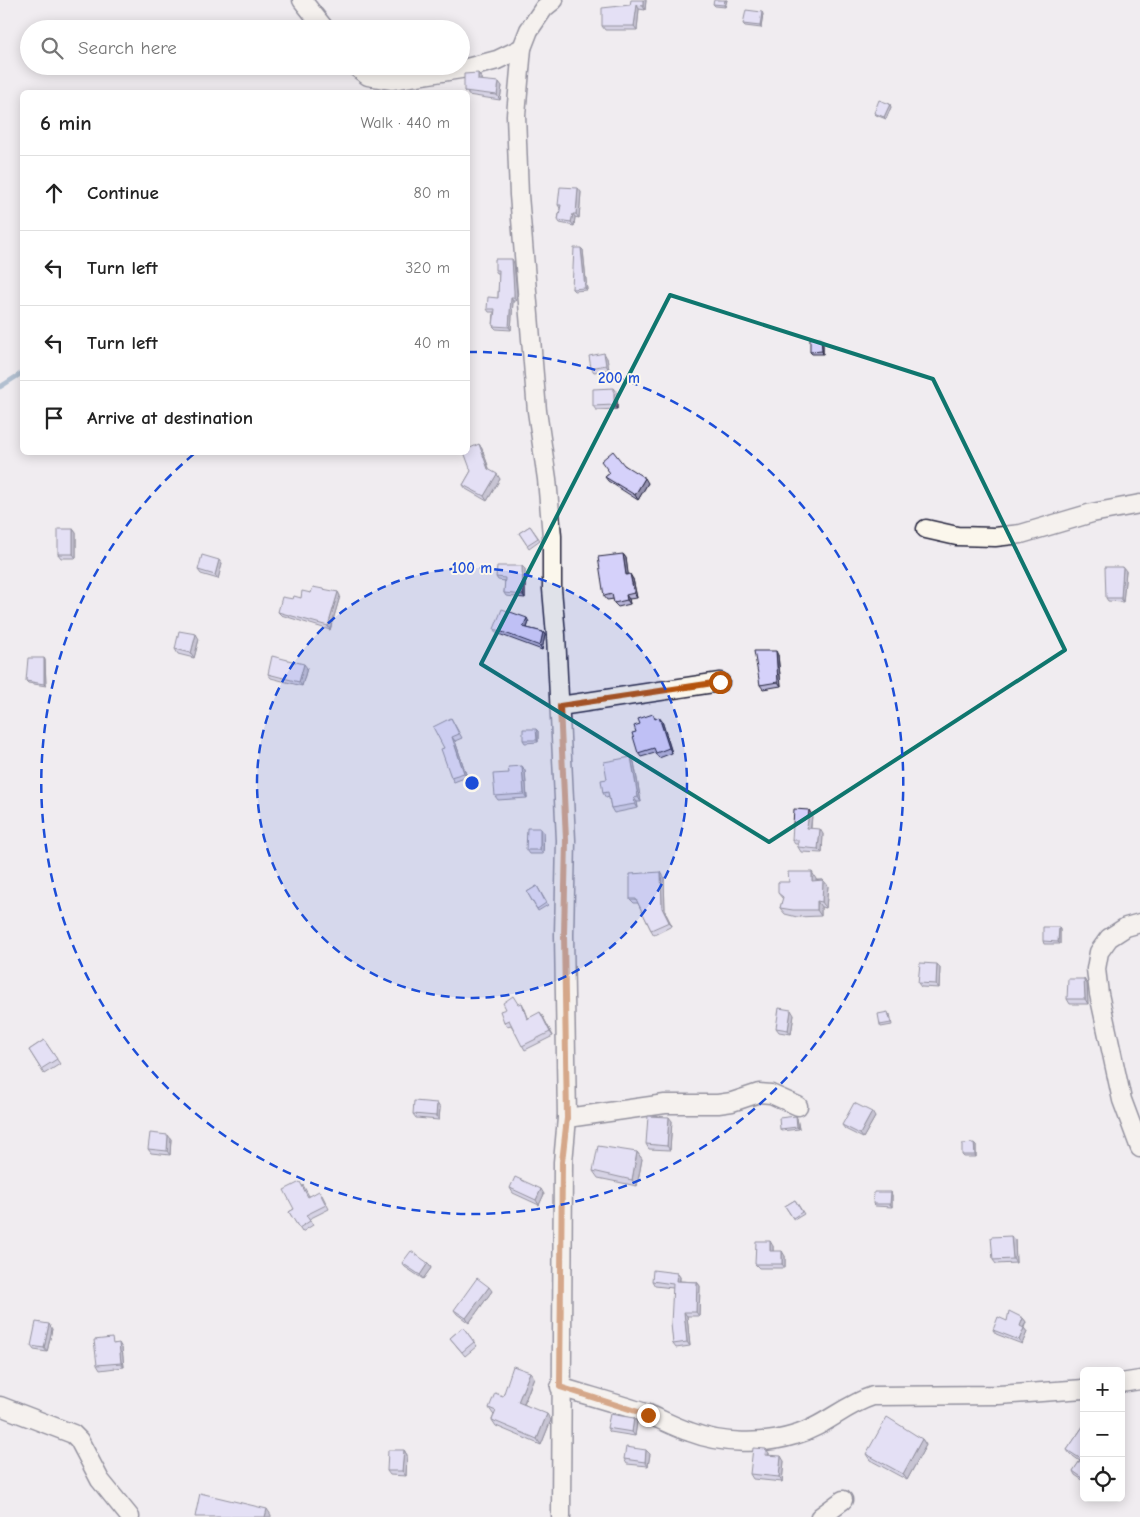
<!DOCTYPE html>
<meta charset="utf-8">
<style>
:root{--surface:#fff;--page:#f6f6f6;--text:#222;--muted:#767676;--line:#e0e0e0}
body{margin:0;font-family:"Comic Neue",sans-serif;background:var(--page);color:var(--text)}
.controls{position:absolute;right:15px;bottom:15px;display:grid;overflow:hidden;border-radius:8px;box-shadow:0 2px 12px #0003}
.controls button{width:45px;height:45px;display:grid;place-items:center;padding:0;border:0;border-bottom:1px solid var(--line);background:var(--surface);color:var(--text);font:25px sans-serif}
.stop{position:absolute;width:15px;height:15px;margin:-11px;border:4px solid #b45309;border-radius:50%;background:#fff}
.stop.end{background:#b45309;border-color:#fff;box-shadow:0 1px 5px #0008}
.list{margin:0;padding:0;list-style:none}
h2{display:flex;justify-content:space-between;align-items:center;height:65px;margin:0;padding:0 20px;font-size:21px}
h2 small{font-size:16px;font-weight:400;color:var(--muted)}
.list li{display:grid;grid-template-columns:32px 1fr auto;gap:15px;align-items:center;box-sizing:border-box;height:75px;padding:0 20px;border-top:1px solid var(--line)}
.list b{display:block;font-size:19px;white-space:nowrap}
.list em{font-size:16px;font-style:normal;color:var(--muted)}
.icon{flex:none;width:28px;height:28px;fill:none;stroke:currentColor;stroke-width:2;stroke-linecap:round;stroke-linejoin:round}
.map{position:relative;flex:none;width:1140px;height:1517px;overflow:hidden}
.search{position:absolute;background:var(--surface);box-shadow:0 2px 12px #0003;left:20px;top:20px;width:450px;height:55px;display:flex;align-items:center;gap:12px;box-sizing:border-box;padding:0 18px;border-radius:28px;color:var(--muted);font-size:19px}
.panel{position:absolute;background:var(--surface);box-shadow:0 2px 12px #0003;left:20px;top:90px;width:450px;height:365px;border-radius:8px}
.map>svg:first-child{display:block}
.lines{fill:none;stroke-linecap:round;stroke-linejoin:round}
.stream{stroke:#6588a8;stroke-width:4.5}
.minor-casing{stroke:#22223b;stroke-width:21}
.minor{stroke:#fbf7ec;stroke-width:18}
.wall{fill:#b7b4d7;stroke:#22223b}
.shaded-wall{fill:#9592af;stroke:#22223b}
.building{fill:#d5d1fa;stroke:#22223b}
.route{stroke:#b45309;stroke-width:6}
.marked{fill:none;stroke:#0f766e;stroke-width:4;stroke-linejoin:round}
.ring{fill:none;stroke:#1d4ed8;stroke-width:2.5;stroke-dasharray:9 6}
.centre{fill:#1d4ed8;stroke:#fbf7ec;stroke-width:2.5}
.ring-label{font-size:15px;text-anchor:middle;font-weight:bold;fill:#1d4ed8;stroke:#fbf7ec;stroke-width:4;stroke-linejoin:round;paint-order:stroke}
</style>
<div class="map">
<svg width="1140" height="1517" viewBox="0 0 1140 1517">
<rect width="100%" height="100%" fill="#f0ecf0"/>
<filter id="ink" filterUnits="userSpaceOnUse"><feTurbulence type="fractalNoise" baseFrequency=".02" numOctaves="2"/><feDisplacementMap in="SourceGraphic" scale="10" xChannelSelector="R" yChannelSelector="G"/><feConvolveMatrix kernelMatrix="1 2 1 2 8 2 1 2 1" color-interpolation-filters="sRGB"/></filter>
<g filter="url(#ink)">
<g class="lines">
<polyline class="stream" points="0,387 22,373"/>
<g class="minor-casing">
<g id="minor">
<polyline points="302,0 325,29"/>
<polyline points="554,0 544,8 529,30 522,48 516,115 519,195 537,411 547,479 552,536 552,589 556,635 566,840 564,935 567,1118 563,1162 561,1517"/>
<polyline points="355,66 368,76 392,80 467,68 497,60 522,48"/>
<polyline points="926,529 957,536 995,537 1021,534 1092,513 1140,504"/>
<polyline points="560,706 720,682"/>
<polyline points="1140,923 1126,927 1109,938 1099,952 1096,969 1099,994 1122,1100 1140,1148"/>
<polyline points="567,1118 665,1104 718,1104 732,1102 759,1093 771,1094 798,1106"/>
<polyline points="1121,1383 1140,1380"/>
<path d="M 560,1387 C 589,1396 619,1404 648,1414 C 662,1420 675,1427 690,1432 C 721,1444 763,1445 795,1435 C 824,1427 844,1405 873,1396 L 999,1395 L 1084,1389"/>
<polyline points="0,1406 73,1434 79,1440 100,1480 130,1517"/>
<polyline points="820,1517 843,1500"/>
</g>
</g>
<use href="#minor" class="minor"/>
</g>
<g class="wall">
<polygon points="646,0 645,10 639,9 637,30 605,30 602,26"/>
<polygon points="727,0 725,7 715,6 713,4"/>
<polygon points="763,14 761,28 745,26 743,24"/>
<polygon points="478,73 481,77 481,80 502,86 500,100 468,95 468,92 465,92 464,91"/>
<polygon points="891,107 886,119 876,115 874,113"/>
<polygon points="581,192 579,218 575,217 574,226 560,223 558,220 560,208 558,205"/>
<polygon points="581,248 583,250 587,290 574,291 572,289"/>
<polygon points="514,263 517,294 516,301 513,301 511,330 496,329 493,326 494,312 489,312 487,309 498,298 499,273 497,273 495,270"/>
<polygon points="821,338 823,340 823,354 812,354 810,352"/>
<polygon points="607,358 609,370 594,372 591,368"/>
<polygon points="617,392 617,409 596,410 593,406"/>
<polygon points="479,444 482,449 490,471 500,479 487,501 466,489 463,485 471,471"/>
<polygon points="624,465 648,483 638,500 608,481 605,477 610,473"/>
<polygon points="530,526 540,540 529,548 519,533"/>
<polygon points="73,529 76,533 76,558 61,558 58,554"/>
<polygon points="623,554 626,558 628,575 633,579 637,598 629,599 630,604 618,607 614,603 614,599 607,600 604,596"/>
<polygon points="222,564 218,579 201,574 198,570"/>
<polygon points="522,566 525,569 525,598 506,596 504,593 505,581 498,580 496,577"/>
<polygon points="1126,571 1123,602 1108,601 1106,598"/>
<polygon points="338,592 340,596 330,630 281,615 278,612 293,599 301,598 311,593"/>
<polygon points="529,622 527,628 543,632 545,635 542,650 496,633 494,629"/>
<polygon points="199,639 194,658 178,654 175,649"/>
<polygon points="778,655 781,686 763,689 760,685"/>
<polygon points="44,658 45,660 46,686 28,683 26,681"/>
<polygon points="307,668 302,686 271,678 268,674"/>
<polygon points="451,718 462,738 455,741 467,777 454,782 451,777 444,748"/>
<polygon points="656,718 662,721 672,753 659,758 655,753 641,757 638,753 636,732 640,724"/>
<polygon points="536,729 538,731 538,742 525,743 523,740"/>
<polygon points="631,757 634,762 641,802 637,802 638,808 614,813 611,808 609,797 606,798 603,793 607,779"/>
<polygon points="522,766 525,771 527,798 498,800 495,796 509,773"/>
<polygon points="812,815 811,829 823,834 822,853 801,852 798,847 798,844 795,844 792,840"/>
<polygon points="540,828 544,832 543,854 529,854 526,850"/>
<polygon points="664,877 665,912 672,926 654,935 651,930 638,903 634,903 630,899"/>
<polygon points="816,879 816,880 823,880 828,886 826,908 821,907 821,916 797,917 785,914 780,908 783,899 778,893 789,882"/>
<polygon points="537,886 548,905 538,911 527,892"/>
<polygon points="1059,927 1060,930 1060,944 1044,944 1043,941"/>
<polygon points="937,964 940,968 939,988 921,987 918,983"/>
<polygon points="1084,979 1087,984 1088,1004 1070,1004 1067,999"/>
<polygon points="518,1004 524,1007 528,1018 543,1017 553,1036 525,1050 511,1025 507,1026 504,1022"/>
<polygon points="890,1014 892,1025 881,1027 880,1025"/>
<polygon points="794,1015 791,1034 779,1032 776,1028"/>
<polygon points="44,1040 60,1064 44,1074 29,1050"/>
<polygon points="440,1108 439,1120 416,1118 413,1114"/>
<polygon points="875,1117 863,1138 845,1129 842,1125"/>
<polygon points="797,1118 799,1129 781,1131 780,1129"/>
<polygon points="672,1121 670,1150 649,1149 646,1144"/>
<polygon points="171,1139 170,1155 151,1153 148,1149"/>
<polygon points="974,1143 976,1145 976,1157 964,1157 962,1155"/>
<polygon points="637,1152 642,1159 637,1186 598,1178 593,1171"/>
<polygon points="303,1185 309,1196 322,1195 329,1209 309,1219 313,1225 302,1232 289,1212 294,1209"/>
<polygon points="510,1188 544,1194 539,1205 513,1193"/>
<polygon points="892,1195 892,1207 875,1206 873,1204"/>
<polygon points="795,1200 804,1214 794,1220 785,1206"/>
<polygon points="1015,1240 1016,1263 996,1264 993,1260"/>
<polygon points="773,1246 773,1251 785,1256 785,1268 759,1268 755,1264"/>
<polygon points="402,1263 428,1263 431,1268 423,1279 405,1267"/>
<polygon points="677,1273 680,1277 680,1281 697,1282 700,1286 699,1316 687,1316 690,1346 676,1348 673,1344 673,1288 655,1286 652,1281"/>
<polygon points="492,1291 469,1323 457,1314 454,1310"/>
<polygon points="1023,1318 1026,1322 1024,1328 1027,1332 1022,1344 996,1334 993,1330 1007,1321"/>
<polygon points="463,1327 477,1346 465,1356 450,1338"/>
<polygon points="52,1329 47,1352 34,1350 31,1346"/>
<polygon points="115,1343 115,1344 122,1348 124,1367 100,1370 97,1365"/>
<polygon points="534,1377 524,1404 551,1420 541,1445 496,1426 492,1420 494,1415 493,1414 489,1408 503,1396"/>
<polygon points="634,1418 637,1422 635,1436 610,1432 607,1428"/>
<polygon points="1084,1425 1084,1481 1075,1475 1073,1471 1080,1461 1070,1454 1067,1450"/>
<polygon points="922,1439 926,1445 907,1480 870,1460 866,1454"/>
<polygon points="404,1450 407,1455 406,1476 390,1475 387,1471"/>
<polygon points="646,1450 650,1454 648,1466 627,1464 624,1459"/>
<polygon points="769,1453 769,1455 784,1461 782,1482 753,1479 750,1474"/>
</g>
<g class="shaded-wall">
<polygon points="643,0 646,0 645,10 643,6"/>
<polygon points="725,0 727,0 725,7 724,5"/>
<polygon points="637,5 639,9 637,30 634,26"/>
<polygon points="762,12 763,14 761,28 760,26"/>
<polygon points="478,73 481,77 481,84 478,80"/>
<polygon points="499,82 502,86 500,100 497,95"/>
<polygon points="890,104 891,107 886,119 884,117"/>
<polygon points="578,188 581,192 579,218 576,214"/>
<polygon points="573,214 575,217 574,226 571,222"/>
<polygon points="581,248 583,250 587,290 585,288"/>
<polygon points="512,259 514,263 517,294 516,301 514,298"/>
<polygon points="511,298 513,301 511,330 509,327"/>
<polygon points="821,338 823,340 823,354 822,351"/>
<polygon points="604,353 607,358 609,370 606,365"/>
<polygon points="614,388 617,392 617,409 614,405"/>
<polygon points="479,444 482,449 491,474 488,469"/>
<polygon points="497,474 500,479 487,501 484,496"/>
<polygon points="645,478 648,483 638,500 635,495"/>
<polygon points="73,529 76,533 76,558 73,554"/>
<polygon points="623,554 626,558 629,580 626,575"/>
<polygon points="219,560 222,564 218,579 215,575"/>
<polygon points="522,566 525,569 525,598 523,595"/>
<polygon points="1123,567 1126,571 1123,602 1121,598"/>
<polygon points="630,574 633,579 637,598 634,593"/>
<polygon points="338,592 340,596 330,630 328,626"/>
<polygon points="626,595 629,599 630,604 627,600"/>
<polygon points="527,618 529,622 526,630 523,627"/>
<polygon points="543,632 545,635 542,650 540,646"/>
<polygon points="196,634 199,639 194,658 191,653"/>
<polygon points="776,651 778,655 781,686 778,682"/>
<polygon points="44,658 45,660 46,686 44,684"/>
<polygon points="304,664 307,668 302,686 299,682"/>
<polygon points="659,717 662,721 672,753 669,748"/>
<polygon points="536,729 538,731 538,742 537,740"/>
<polygon points="452,737 455,741 467,777 464,773"/>
<polygon points="631,757 634,762 641,802 638,797"/>
<polygon points="522,766 525,771 527,798 524,794"/>
<polygon points="634,798 637,802 638,808 635,804"/>
<polygon points="809,810 812,815 810,833 807,828"/>
<polygon points="540,828 544,832 543,854 540,850"/>
<polygon points="820,829 823,834 822,853 818,849"/>
<polygon points="661,872 664,877 665,912 672,926 669,922 662,908"/>
<polygon points="812,872 816,879 816,887 812,881"/>
<polygon points="823,880 828,886 826,908 822,902"/>
<polygon points="817,901 821,907 821,916 817,910"/>
<polygon points="1059,927 1060,930 1060,944 1058,942"/>
<polygon points="937,964 940,968 939,988 936,984"/>
<polygon points="1084,979 1087,984 1088,1004 1085,999"/>
<polygon points="522,1003 524,1007 530,1023 527,1019"/>
<polygon points="791,1010 794,1015 791,1034 788,1030"/>
<polygon points="540,1012 543,1017 553,1036 550,1032"/>
<polygon points="437,1103 440,1108 439,1120 436,1116"/>
<polygon points="872,1112 875,1117 863,1138 860,1134"/>
<polygon points="796,1116 797,1118 799,1129 797,1127"/>
<polygon points="669,1117 672,1121 670,1150 667,1146"/>
<polygon points="168,1135 171,1139 170,1155 167,1151"/>
<polygon points="974,1143 976,1145 976,1157 975,1155"/>
<polygon points="637,1152 642,1159 637,1186 632,1180"/>
<polygon points="541,1189 544,1194 539,1205 536,1200"/>
<polygon points="891,1192 892,1195 892,1207 890,1204"/>
<polygon points="1011,1236 1015,1240 1016,1263 1013,1259"/>
<polygon points="770,1241 773,1246 773,1256 770,1251"/>
<polygon points="782,1251 785,1256 785,1268 782,1264"/>
<polygon points="428,1263 431,1268 423,1279 420,1275"/>
<polygon points="677,1273 680,1277 679,1285 676,1281"/>
<polygon points="697,1282 700,1286 699,1316 696,1312"/>
<polygon points="489,1287 492,1291 469,1323 466,1318"/>
<polygon points="684,1312 687,1316 690,1346 687,1342"/>
<polygon points="1023,1318 1026,1322 1022,1330 1020,1326"/>
<polygon points="49,1324 52,1329 47,1352 44,1348"/>
<polygon points="1024,1328 1027,1332 1022,1344 1019,1340"/>
<polygon points="119,1343 122,1348 124,1367 121,1363"/>
<polygon points="530,1372 534,1377 522,1408 518,1402"/>
<polygon points="547,1414 551,1420 541,1445 537,1439"/>
<polygon points="634,1418 637,1422 635,1436 632,1432"/>
<polygon points="922,1439 926,1445 907,1480 903,1474"/>
<polygon points="766,1449 769,1453 768,1459 765,1455"/>
<polygon points="404,1450 407,1455 406,1476 402,1471"/>
<polygon points="646,1450 650,1454 648,1466 645,1462"/>
<polygon points="781,1456 784,1461 782,1482 779,1477"/>
<polygon points="267,1509 271,1515 271,1517 265,1517"/>
</g>
<g class="building">
<polygon points="631,0 643,0 643,6 637,5 634,26 602,26 602,8 630,5"/>
<polygon points="714,0 725,0 724,5 713,4"/>
<polygon points="746,10 762,12 760,26 743,24"/>
<polygon points="478,73 478,80 499,82 497,95 464,91 464,74"/>
<polygon points="879,100 890,104 884,117 874,113"/>
<polygon points="560,187 578,188 576,214 573,214 571,222 558,220 561,205 558,205"/>
<polygon points="574,248 581,248 585,288 572,289"/>
<polygon points="495,259 512,259 514,291 514,298 511,298 509,327 493,326 495,309 487,309 488,297 498,298 499,270 495,270"/>
<polygon points="810,338 821,338 822,351 810,352"/>
<polygon points="604,353 606,365 591,368 589,356"/>
<polygon points="614,388 614,405 593,406 593,389"/>
<polygon points="479,444 488,469 497,474 484,496 463,485 471,471 464,452 468,452 468,449"/>
<polygon points="613,451 624,465 645,478 635,495 605,477 610,473 601,461"/>
<polygon points="530,526 538,538 527,545 519,533"/>
<rect x="58" y="529" width="15" height="25"/>
<polygon points="623,554 626,575 630,574 634,593 626,595 627,600 614,603 612,594 604,596 598,557"/>
<polygon points="202,555 219,560 215,575 198,570"/>
<polygon points="497,566 522,566 523,595 504,593 505,578 496,577"/>
<polygon points="1105,567 1123,567 1121,598 1106,598"/>
<polygon points="313,587 338,592 328,626 278,612 282,597 293,599 294,596 301,598 302,591 311,593"/>
<polygon points="502,609 527,618 523,627 543,632 540,646 494,629"/>
<polygon points="179,631 196,634 191,653 175,649"/>
<polygon points="754,651 776,651 778,682 760,685"/>
<polygon points="272,656 304,664 299,682 268,674"/>
<polygon points="28,658 44,658 44,684 26,681"/>
<polygon points="653,714 655,719 659,717 669,748 656,753 654,748 638,753 632,733 636,732 634,726 640,724 638,719"/>
<polygon points="451,718 459,734 452,737 464,773 451,777 441,749 444,748 433,727"/>
<polygon points="523,729 536,729 537,740 523,740"/>
<polygon points="631,757 638,797 634,798 635,804 611,808 608,792 603,793 601,780 607,779 604,762"/>
<polygon points="522,766 524,794 495,796 493,774 509,773 508,767"/>
<polygon points="794,809 809,810 807,828 820,829 818,849 798,847 798,840 792,840"/>
<polygon points="527,828 540,828 540,850 526,850"/>
<polygon points="661,872 662,908 669,922 651,930 636,899 630,899 630,874"/>
<polygon points="788,872 812,872 812,881 823,880 822,902 817,901 817,910 793,910 780,908 783,897 778,893 778,882 789,882"/>
<polygon points="537,886 546,903 537,909 527,892"/>
<polygon points="1043,927 1059,927 1058,942 1043,941"/>
<polygon points="920,963 937,964 936,984 918,983"/>
<polygon points="1068,979 1084,979 1085,999 1067,999"/>
<polygon points="513,996 518,1004 522,1003 527,1019 540,1012 550,1032 522,1046 509,1020 504,1022 500,1011 506,1009 503,1003"/>
<polygon points="779,1008 791,1010 788,1030 776,1028"/>
<polygon points="888,1012 891,1023 880,1025 878,1014"/>
<polygon points="44,1040 57,1059 41,1069 29,1050"/>
<polygon points="414,1101 437,1103 436,1116 413,1114"/>
<polygon points="854,1103 872,1112 860,1134 842,1125"/>
<polygon points="648,1116 669,1117 667,1146 646,1144"/>
<polygon points="796,1116 797,1127 780,1129 779,1118"/>
<polygon points="150,1133 168,1135 167,1151 148,1149"/>
<polygon points="974,1143 975,1155 962,1155 962,1144"/>
<polygon points="598,1146 637,1152 632,1180 593,1171"/>
<polygon points="515,1177 541,1189 536,1200 510,1188"/>
<polygon points="300,1182 308,1197 319,1191 326,1205 306,1215 310,1221 299,1228 289,1212 294,1209 284,1190"/>
<polygon points="874,1192 891,1192 890,1204 873,1204"/>
<polygon points="795,1200 802,1212 793,1218 785,1206"/>
<polygon points="1011,1236 1013,1259 993,1260 991,1237"/>
<polygon points="756,1241 770,1241 770,1251 782,1251 782,1264 755,1264"/>
<polygon points="411,1251 428,1263 420,1275 402,1263"/>
<polygon points="653,1270 677,1273 676,1281 697,1282 696,1312 684,1312 687,1342 673,1344 671,1324 673,1284 652,1281"/>
<polygon points="477,1278 489,1287 466,1318 454,1310"/>
<polygon points="1009,1311 1023,1318 1020,1326 1024,1328 1019,1340 993,1330 998,1317 1007,1321"/>
<polygon points="36,1322 49,1324 44,1348 31,1346"/>
<polygon points="463,1327 474,1342 462,1352 450,1338"/>
<polygon points="112,1338 113,1344 119,1343 121,1363 97,1365 94,1340"/>
<polygon points="513,1366 530,1372 518,1402 547,1414 537,1439 492,1420 496,1411 489,1408 495,1393 503,1396"/>
<polygon points="610,1414 634,1418 632,1432 607,1428"/>
<polygon points="887,1417 922,1439 903,1474 866,1454"/>
<polygon points="1084,1425 1084,1479 1073,1471 1081,1459 1067,1450"/>
<polygon points="626,1447 646,1450 645,1462 624,1459"/>
<polygon points="753,1448 766,1449 765,1455 781,1456 779,1477 750,1474"/>
<polygon points="388,1450 404,1450 402,1471 387,1471"/>
<polygon points="200,1493 267,1509 265,1517 195,1517"/>
</g>
</g>
<g class="lines" filter="url(#ink)">
<polyline class="route" points="648,1415 560,1387 562,1162 567,1118 564,935 566,840 560,706 720,682"/>
</g>
<path d="M0 0H1140V1517H0ZM 670,295 L 933,379 L 1065,650 L 769,842 L 481,664 Z" fill="#f0ecf0" fill-opacity=".55" fill-rule="evenodd"/>
<path class="marked" d="M 670,295 L 933,379 L 1065,650 L 769,842 L 481,664 Z"/>
<circle cx="472" cy="783" r="215" fill="#1d4ed8" fill-opacity=".12"/>
<g class="ring">
<circle cx="472" cy="783" r="215"/>
<path d="M468 352A431 431 0 1 1 195 453"/>
</g>
<circle cx="472" cy="783" r="8" class="centre"/>
<g class="ring-label">
<text x="619" y="383">200 m</text>
<text x="472" y="573">100 m</text>
</g>
</svg>
<div class="controls">
<button>+</button>
<button>−</button>
<button><svg class="icon" aria-label="locate" viewBox="0 0 24 24"><circle cx="12" cy="12" r="6"/><path d="M12 2v4M12 18v4M2 12h4M18 12h4"/></svg></button>
</div>
<div class="stop" style="left:720px;top:682px"></div>
<div class="stop end" style="left:648px;top:1415px"></div>
<div class="search"><svg class="icon" aria-label="search" viewBox="0 0 24 24"><circle cx="10" cy="10" r="6"/><path d="M15 15l6 6"/></svg>Search here</div>
<section class="panel">
<h2>6 min<small>Walk · 440 m</small></h2>
<ul class="list">
<li><svg class="icon" aria-label="ahead" viewBox="0 0 24 24"><path d="M12 20V5M6 11l6-6 6 6"/></svg><div><b>Continue</b></div><em>80 m</em></li>
<li><svg class="icon" aria-label="left" viewBox="0 0 24 24"><path d="M17 20v-9H6M10 6l-5 5 5 5"/></svg><div><b>Turn left</b></div><em>320 m</em></li>
<li><svg class="icon" aria-label="left" viewBox="0 0 24 24"><path d="M17 20v-9H6M10 6l-5 5 5 5"/></svg><div><b>Turn left</b></div><em>40 m</em></li>
<li><svg class="icon" aria-label="arrive" viewBox="0 0 24 24"><path d="M6 21V4h12l-3 4 3 4H6"/></svg><div><b>Arrive at destination</b></div></li>
</ul>
</section>
</div>
